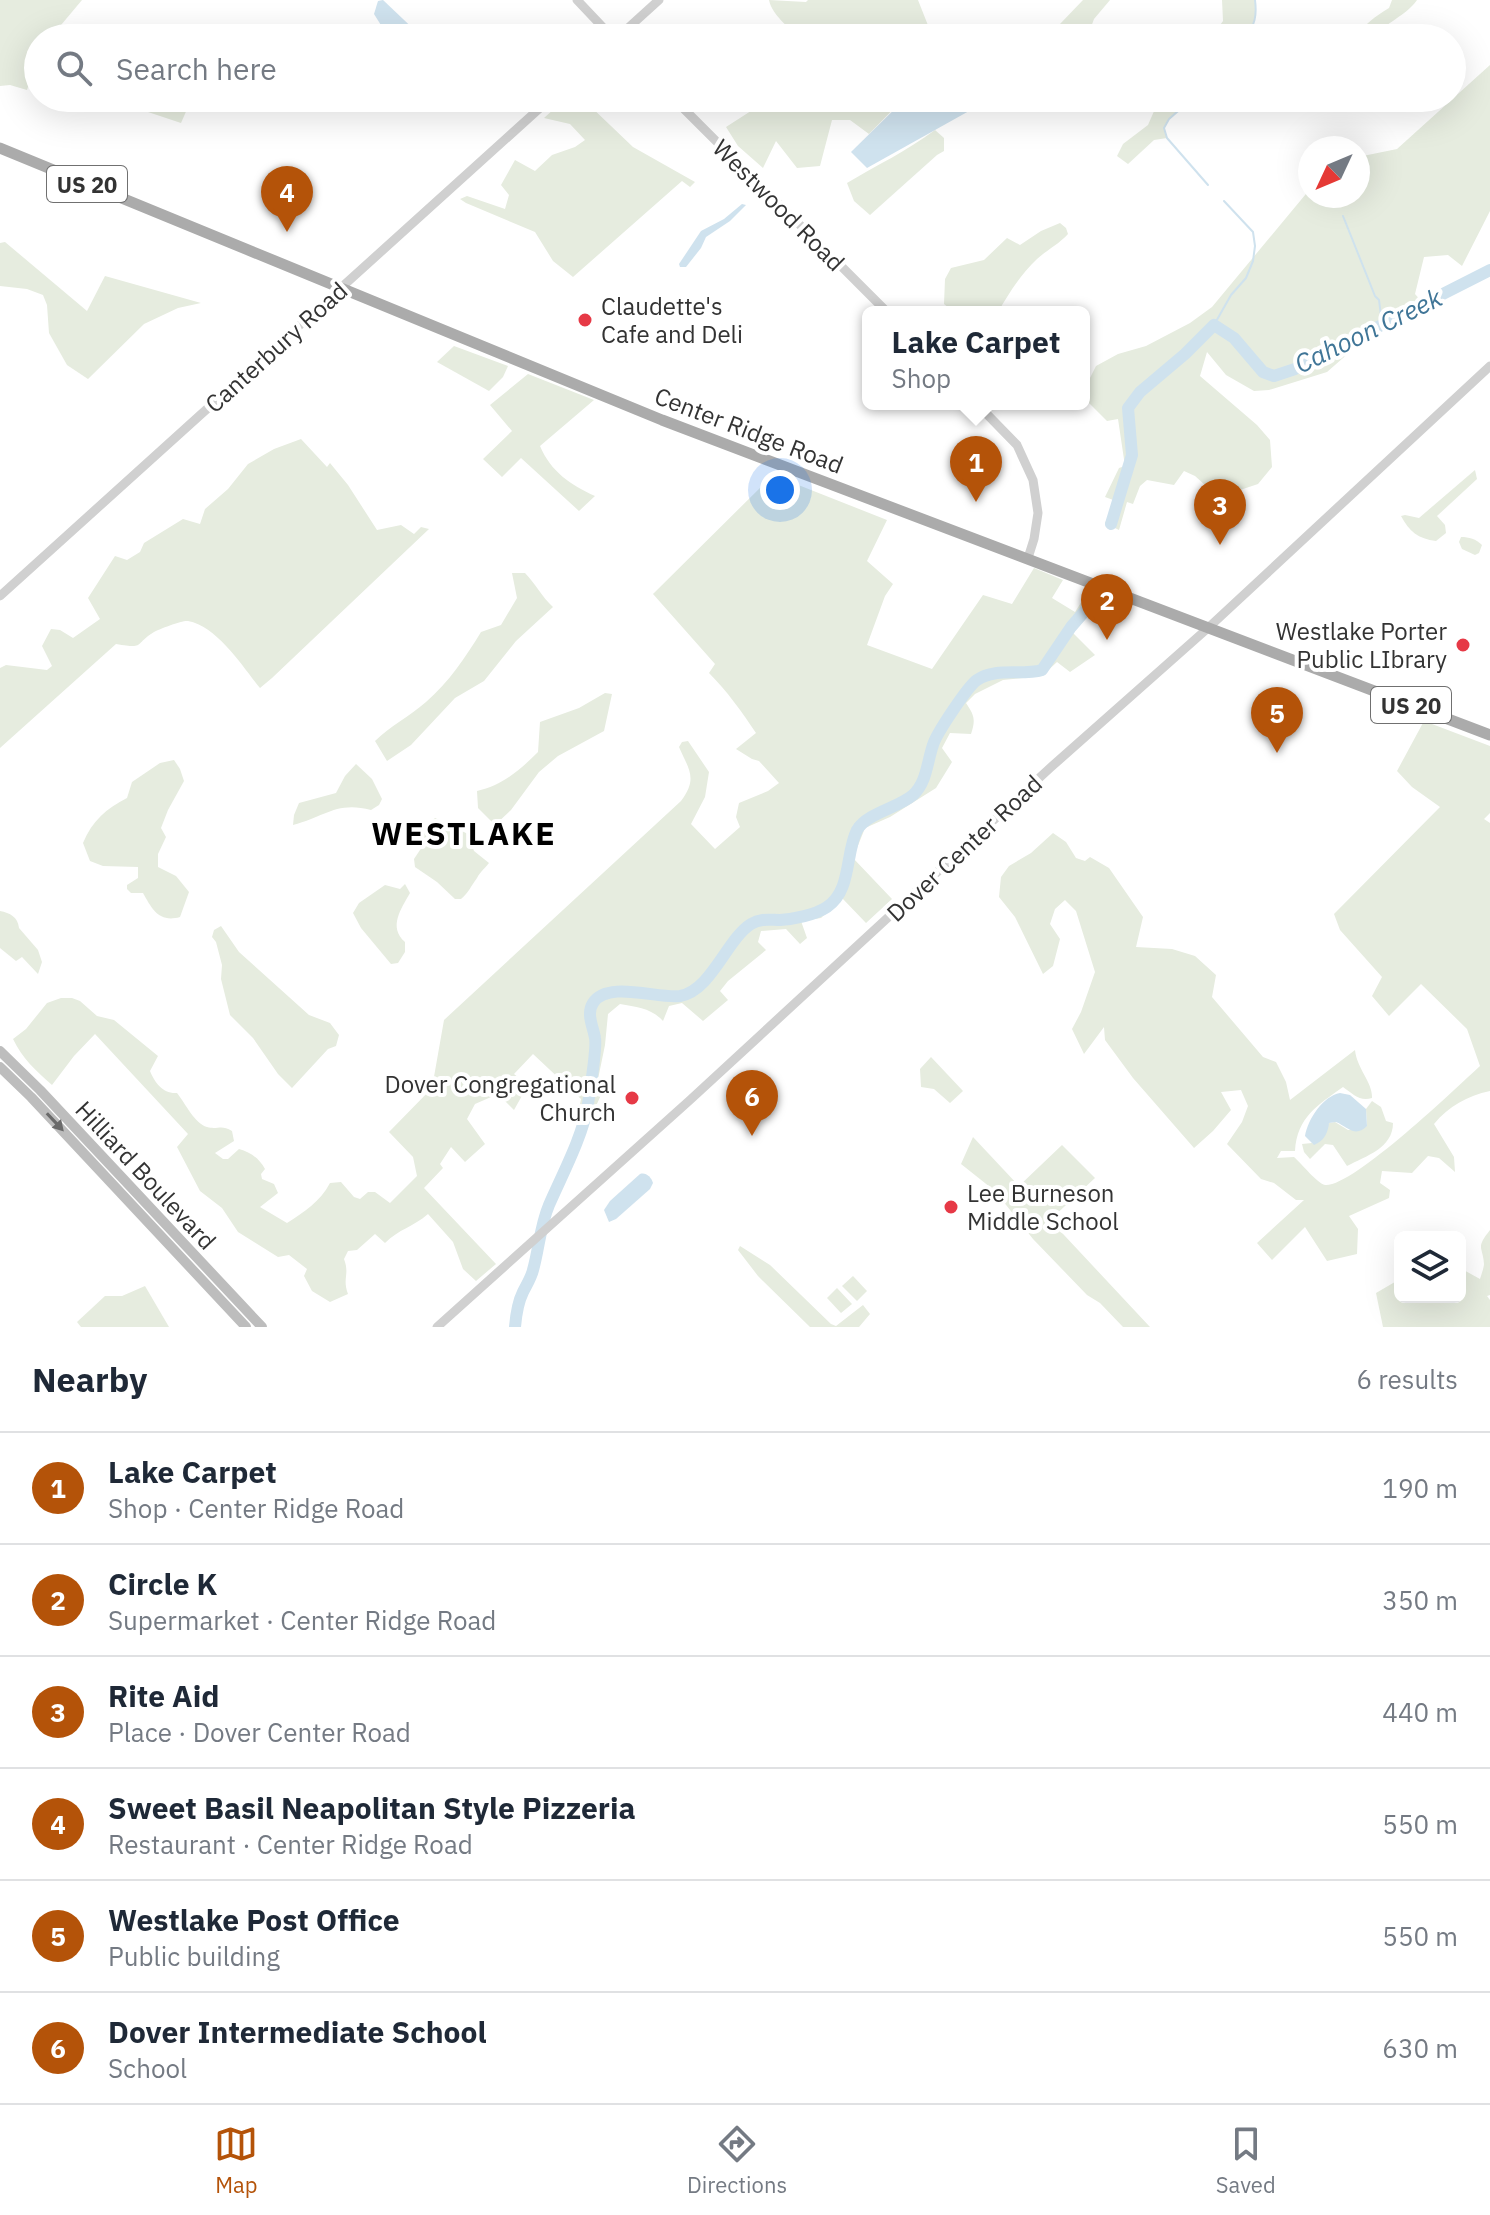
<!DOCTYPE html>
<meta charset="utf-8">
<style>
:root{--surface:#fff;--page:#f6f6f7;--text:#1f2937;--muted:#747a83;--line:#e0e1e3;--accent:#b45309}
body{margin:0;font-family:"IBM Plex Sans",sans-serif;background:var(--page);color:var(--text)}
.controls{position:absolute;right:24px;bottom:24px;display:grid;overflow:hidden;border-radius:12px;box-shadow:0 8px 32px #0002}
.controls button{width:72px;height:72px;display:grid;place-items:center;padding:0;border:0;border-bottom:2px solid var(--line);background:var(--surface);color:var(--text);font:40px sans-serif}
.compass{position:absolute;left:1298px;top:136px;width:72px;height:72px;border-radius:50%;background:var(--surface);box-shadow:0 8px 32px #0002;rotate:226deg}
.you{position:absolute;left:780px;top:490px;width:28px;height:28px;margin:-20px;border:6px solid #fff;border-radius:50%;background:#1a73e8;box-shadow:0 0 0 12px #1a73e833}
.badge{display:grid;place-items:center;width:52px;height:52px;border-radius:50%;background:var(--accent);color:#fff;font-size:26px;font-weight:700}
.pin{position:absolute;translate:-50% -66px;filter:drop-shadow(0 2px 4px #0008)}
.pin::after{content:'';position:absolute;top:42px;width:28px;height:24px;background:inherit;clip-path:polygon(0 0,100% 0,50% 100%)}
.popup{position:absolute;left:862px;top:306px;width:228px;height:104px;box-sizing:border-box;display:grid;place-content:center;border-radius:12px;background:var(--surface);filter:drop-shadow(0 2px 6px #0005);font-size:26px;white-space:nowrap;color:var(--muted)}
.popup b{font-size:30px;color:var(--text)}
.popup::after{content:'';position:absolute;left:50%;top:100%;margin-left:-16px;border:16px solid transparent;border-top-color:var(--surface)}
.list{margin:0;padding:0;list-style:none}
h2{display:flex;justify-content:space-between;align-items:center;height:104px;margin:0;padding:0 32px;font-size:34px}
h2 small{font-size:26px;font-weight:400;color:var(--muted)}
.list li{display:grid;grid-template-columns:52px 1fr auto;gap:24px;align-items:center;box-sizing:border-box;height:112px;padding:0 32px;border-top:2px solid var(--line)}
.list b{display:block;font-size:30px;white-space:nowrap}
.list p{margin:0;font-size:26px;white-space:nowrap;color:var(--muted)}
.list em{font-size:26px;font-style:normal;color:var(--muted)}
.icon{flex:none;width:44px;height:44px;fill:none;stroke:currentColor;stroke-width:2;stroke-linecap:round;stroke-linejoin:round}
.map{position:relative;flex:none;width:1490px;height:1327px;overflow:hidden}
.search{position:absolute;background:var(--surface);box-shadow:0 8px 32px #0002;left:24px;right:24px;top:24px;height:88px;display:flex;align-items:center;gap:20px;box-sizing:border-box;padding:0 28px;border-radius:44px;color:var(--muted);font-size:30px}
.sheet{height:776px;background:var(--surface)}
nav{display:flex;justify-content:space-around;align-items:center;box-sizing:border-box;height:112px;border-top:2px solid var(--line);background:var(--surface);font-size:22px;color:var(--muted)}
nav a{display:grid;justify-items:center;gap:4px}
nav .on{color:var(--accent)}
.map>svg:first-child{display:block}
.green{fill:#e6ecdf}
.water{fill:#cfe2ee}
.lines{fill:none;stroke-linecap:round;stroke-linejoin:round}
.stream{stroke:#cfe2ee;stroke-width:2}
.river{stroke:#cfe2ee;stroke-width:12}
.tertiary{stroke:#d0d0d0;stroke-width:9}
.secondary{stroke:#bdbdbd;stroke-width:10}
.primary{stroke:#ababab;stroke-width:11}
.oneway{fill:#6a6a6a}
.poi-dot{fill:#e63946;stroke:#fff;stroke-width:3}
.labels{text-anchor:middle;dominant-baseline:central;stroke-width:8;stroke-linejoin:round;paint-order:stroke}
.shield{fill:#fff;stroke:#707070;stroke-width:2}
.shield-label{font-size:22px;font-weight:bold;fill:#333}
.street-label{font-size:24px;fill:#333;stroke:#fff}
.poi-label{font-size:24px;fill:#333;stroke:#fff;text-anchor:start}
.water-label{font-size:26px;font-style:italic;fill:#3f7597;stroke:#fff}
.district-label{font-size:32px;font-weight:bold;letter-spacing:2px;fill:#000;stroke:#fff}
</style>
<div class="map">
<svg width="1490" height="1327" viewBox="0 0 1490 1327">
<rect width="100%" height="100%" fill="#fff"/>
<g class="green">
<polygon points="0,0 82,0 56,31 48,30 41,38 38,38 38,55 27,90 10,85 0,86"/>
<path d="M 769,0 L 806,2 L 808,0 L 918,0 L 933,38 L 799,38 C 788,26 772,15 769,0 Z"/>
<polygon points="1083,0 1110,0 1094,19 1087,38 1059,38 1060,24"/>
<path d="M 1222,0 L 1255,0 C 1257,16 1255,25 1245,38 L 1211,38 L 1223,21 Z"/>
<path d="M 1392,0 L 1417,0 C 1407,15 1385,23 1373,38 L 1355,38 C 1363,25 1376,16 1389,8 Z"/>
<polygon points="1490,65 1490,211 1462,266 1448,255 1424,257 1415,294 1423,303 1382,324 1327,372 1269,390 1254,391 1226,375 1207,352 1200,376 1257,425 1270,440 1272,467 1258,484 1231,493 1216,495 1195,476 1184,471 1174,485 1147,480 1140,486 1133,504 1127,502 1119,530 1105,523 1116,501 1105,497 1119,468 1125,466 1118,419 1107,421 1084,398 1084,390 1096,366 1118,354 1146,346 1190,323 1212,307 1310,189 1310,196 1358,196 1358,157 1397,149"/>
<polygon points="192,98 181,123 130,106 125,99"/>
<polygon points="566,98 587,98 588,104 633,147 695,182 690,187 682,181 573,277 553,261 535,232 466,203 460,199 467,196 505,209 509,195 501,185 515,160 535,171 552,155 575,147 585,140 570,124 544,118"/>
<polygon points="762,98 904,98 869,134 850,120 832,120 820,166 797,168 776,141 763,168 738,146 726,127 754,109"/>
<polygon points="1164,98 1193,98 1169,119 1164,127 1167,138 1154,140 1128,164 1117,156 1123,144 1148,125 1158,102"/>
<path d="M 935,130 L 944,138 L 944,151 L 937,155 L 870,215 L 854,201 L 847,183 C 877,165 907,151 935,130 Z"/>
<path d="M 1060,223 L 1066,228 L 1068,234 C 1059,244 1047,250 1037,259 C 1021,274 1009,293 998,312 L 954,312 L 944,304 L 945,279 L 951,268 L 984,260 L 1007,238 L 1020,245 L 1041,231 Z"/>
<polygon points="5,242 87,311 105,276 201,303 178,308 144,324 88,379 67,365 49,333 47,305 43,295 27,289 0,286 0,243"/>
<polygon points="454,346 508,366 503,377 489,391 437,362"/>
<path d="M 528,374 L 594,400 L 540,446 C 551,472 571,485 595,496 L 579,511 L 521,458 L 502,477 L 483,459 L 512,431 L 490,405 Z"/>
<path d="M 301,439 L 327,467 L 330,463 L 348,485 L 377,530 L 401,525 L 414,534 L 421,527 L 429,529 L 272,678 L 260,688 C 242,666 218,627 188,621 C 183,620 159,629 154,632 C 133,645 146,649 116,644 L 0,748 L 0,668 L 6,665 L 47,670 L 52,666 L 42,646 L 51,629 L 60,630 L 73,638 L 100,619 L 88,598 L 115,556 L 127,560 L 140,552 L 144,543 L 183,519 L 200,524 L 205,509 L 228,489 L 248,464 L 274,449 Z"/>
<path d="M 1475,470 L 1477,479 L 1437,516 L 1445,525 L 1446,533 L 1436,541 C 1418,539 1409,531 1401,516 L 1405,515 L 1419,518 Z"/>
<path d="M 773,475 L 887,520 L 867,561 L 893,584 L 885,596 L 867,645 L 932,669 L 983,595 L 1012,604 L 1034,568 L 1063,580 L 1052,598 L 1075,612 L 1089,590 L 1099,594 L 1072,632 L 1095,655 L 1070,672 L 1057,662 L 1042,676 L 1003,680 L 975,694 L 966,703 C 974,715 976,719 971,734 L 950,733 L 942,748 L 952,762 L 936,788 L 890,817 L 865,828 L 853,858 L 892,899 L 866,923 L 842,898 L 821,918 L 801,921 L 807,938 L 800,944 L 786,929 L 761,931 L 758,942 L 766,950 L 728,981 L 720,991 L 728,1000 L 703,1021 L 682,1003 L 669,1006 L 663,1021 C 651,1008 637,1007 620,1004 L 608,1014 L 605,1045 L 596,1089 L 601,1095 L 586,1128 L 577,1119 L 581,1099 L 533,1054 L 514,1074 L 528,1085 L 514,1110 L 498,1094 L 475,1104 L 467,1119 L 485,1144 L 465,1162 L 451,1147 L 440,1164 L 443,1168 L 424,1188 L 496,1264 L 476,1281 L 463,1269 L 453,1242 L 428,1214 C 413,1227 399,1229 385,1243 L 375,1234 L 357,1250 L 348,1251 L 344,1259 C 350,1275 342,1278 348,1294 L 330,1302 L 312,1291 L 304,1276 L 307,1269 L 289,1255 L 278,1257 L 238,1232 L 222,1208 L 200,1191 L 177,1147 L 188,1134 L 95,1034 L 74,1056 L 52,1085 C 36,1071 22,1058 13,1039 L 26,1029 L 47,1003 L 61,998 L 72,998 L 80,1001 L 97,1016 L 114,1020 L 158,1056 L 150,1071 C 155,1083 163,1094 177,1093 C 185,1103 195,1124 207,1127 C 218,1130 221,1124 232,1131 L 234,1141 L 215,1153 L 223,1159 L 228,1159 L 239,1149 C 250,1152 259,1158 265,1169 L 261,1174 L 262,1179 L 274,1184 L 278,1193 L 260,1207 L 287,1223 C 304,1212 320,1202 330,1183 L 341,1182 L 354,1197 L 360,1199 L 368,1192 L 375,1192 L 390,1203 L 417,1176 L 413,1157 L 389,1132 L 432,1088 L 444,1020 L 681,801 C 698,778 689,770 679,747 L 682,742 L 688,741 L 709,772 L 705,797 L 691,824 L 715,849 L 740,827 L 736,817 L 739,803 L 768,791 L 779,783 L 759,761 L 752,759 L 736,749 L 756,733 C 742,712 727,691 709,673 L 715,664 L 653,594 Z"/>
<path d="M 1461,537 C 1469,537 1476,539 1482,545 L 1479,553 L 1475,555 L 1462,549 L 1459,542 Z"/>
<path d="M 512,573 L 525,573 C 535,583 542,597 553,607 L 516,641 L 484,681 L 455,698 L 411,745 L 387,761 L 375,741 C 390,726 409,717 426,702 C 449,682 465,658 481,632 L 501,625 L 517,598 Z"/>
<path d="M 605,693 L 612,694 L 604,731 L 558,756 L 539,772 L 511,810 L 495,825 L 478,808 L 477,791 C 502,786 521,769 538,752 L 540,722 L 579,708 Z"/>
<path d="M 1424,721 L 1490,746 L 1490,813 L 1484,819 L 1490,823 L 1490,1091 C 1467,1096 1449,1106 1434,1124 L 1454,1157 L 1455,1172 L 1439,1158 L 1428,1156 L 1412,1173 L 1382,1171 L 1380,1183 L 1390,1190 L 1389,1198 L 1349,1216 L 1358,1229 L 1357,1254 L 1327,1261 L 1305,1227 L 1272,1260 L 1257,1243 L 1304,1200 L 1296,1200 L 1274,1183 L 1261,1179 L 1227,1144 L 1242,1122 L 1248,1106 L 1241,1090 L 1221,1092 L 1231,1110 L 1213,1131 L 1194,1148 L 1133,1078 L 1105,1040 L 1104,1027 L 1084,1054 L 1072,1029 L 1081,1012 L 1095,972 L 1076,911 L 1065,900 L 1055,909 L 1050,924 L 1060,939 L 1053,966 L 1043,974 L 1015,917 L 999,897 L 1001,877 L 1009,866 L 1031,853 L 1053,833 L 1066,842 L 1076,858 L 1085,861 L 1090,857 L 1109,868 L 1143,917 L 1136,947 L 1172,949 L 1195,956 L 1216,975 L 1212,997 L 1263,1057 L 1276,1062 L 1286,1082 L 1290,1100 L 1355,1050 C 1357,1069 1373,1083 1372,1098 C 1360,1102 1353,1094 1343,1087 C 1318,1105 1297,1117 1295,1151 L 1281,1151 L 1277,1158 L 1294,1157 C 1301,1163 1318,1184 1325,1185 C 1352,1188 1456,1088 1480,1066 L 1467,1029 L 1421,984 L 1389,1016 L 1372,996 L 1382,977 L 1340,930 L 1334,914 L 1440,807 L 1412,787 L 1397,771 Z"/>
<path d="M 174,760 L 180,769 L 184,781 L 168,810 L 161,828 L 166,837 L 158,854 L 158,867 L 176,876 L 189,892 L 180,917 C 159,923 152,909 143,893 L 131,893 L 127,889 L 127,885 L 138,878 L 138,867 L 103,866 L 90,861 L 83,843 C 92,821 107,808 127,798 L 132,782 L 160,763 Z"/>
<path d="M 356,764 L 372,779 L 382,799 L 379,805 L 371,810 C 336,801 325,817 293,825 L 294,815 L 299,803 L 336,793 L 345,776 Z"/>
<path d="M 435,818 L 468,834 L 474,851 L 489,863 C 486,867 480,872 477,878 C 471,886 469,892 461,899 L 455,899 L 437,882 L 415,867 L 414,859 L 422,847 L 425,828 Z"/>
<path d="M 405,884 L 410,893 C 401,909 388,927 405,942 L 405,952 L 398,963 L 391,964 L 361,928 L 353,913 L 359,903 L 385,885 L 400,889 Z"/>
<path d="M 0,911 C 10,913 18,917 19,928 L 38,950 L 42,962 L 38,974 L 22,957 L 16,961 L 0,948 Z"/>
<polygon points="221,926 239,952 309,1015 330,1023 339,1035 336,1046 328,1049 292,1088 278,1074 253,1038 230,1015 221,979 222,965 216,942 212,937 214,930"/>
<polygon points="931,1057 963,1091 950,1103 934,1089 921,1087 920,1069"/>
<path d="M 1372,1101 L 1381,1107 L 1386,1121 L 1393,1123 C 1393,1148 1366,1156 1347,1166 L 1333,1145 L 1325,1144 L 1310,1159 L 1304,1152 L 1302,1144 L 1312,1143 L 1314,1144 L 1329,1123 L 1335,1122 L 1348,1130 L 1367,1126 L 1366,1109 Z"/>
<polygon points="973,1137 1019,1186 1062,1145 1095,1178 1050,1220 1150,1327 1123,1327 1100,1303 1087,1295 1033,1239 995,1191 961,1164"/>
<path d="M 1490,1230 L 1490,1295 L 1487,1296 L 1490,1300 L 1490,1327 L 1383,1327 L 1376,1293 L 1400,1279 L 1400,1297 L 1460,1297 L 1460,1268 L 1480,1279 C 1481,1276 1484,1267 1484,1264 C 1483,1246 1475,1249 1490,1230 Z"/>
<polygon points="740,1246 770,1265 831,1324 836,1326 863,1305 870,1314 859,1327 810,1327 758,1276 738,1250"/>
<polygon points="853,1276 867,1291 857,1301 842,1286"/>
<polygon points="145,1286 169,1327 81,1327 77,1322 105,1296 122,1296"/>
<polygon points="837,1288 852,1304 841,1313 827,1298"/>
</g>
<g class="water">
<polygon points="383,0 423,38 389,38 374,14 378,1"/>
<polygon points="906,98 977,98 978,106 867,168 851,152"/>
<polygon points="742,204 746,205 730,221 706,237 701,248 686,267 680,267 679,264 701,231 724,219"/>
<path d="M 1340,1093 L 1350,1095 L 1366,1109 L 1367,1126 C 1355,1138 1348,1127 1336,1122 L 1329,1123 C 1328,1133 1324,1141 1314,1145 L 1305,1136 C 1308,1119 1323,1096 1340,1093 Z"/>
<path d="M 640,1174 C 646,1172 651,1177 653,1183 L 650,1189 L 616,1219 L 609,1222 L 604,1210 L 610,1201 Z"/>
</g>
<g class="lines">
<g class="stream">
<path d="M 1245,38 C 1255,25 1257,16 1255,0"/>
<polyline points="1193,98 1169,119 1164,128 1167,138 1208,185"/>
<polyline points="1343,216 1375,296 1379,300 1382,324"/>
<polyline points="1214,325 1231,295 1246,278 1253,261 1255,246 1253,232 1224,201"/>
</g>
<g class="river">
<polyline points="1111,524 1132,455 1128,408 1140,392 1185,354 1214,325 1234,338 1263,372 1274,376 1295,369 1490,270"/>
<path d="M 515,1327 C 516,1315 518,1302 523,1292 C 527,1284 531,1278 533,1270 C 539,1249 540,1226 549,1205 C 562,1175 583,1136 588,1104 C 590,1091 597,1047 595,1038 C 593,1026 586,1014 593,1003 C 607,980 658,999 680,996 C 711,991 727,939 751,924 C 761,918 770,920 780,920 C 794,919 815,915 827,907 C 852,890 845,854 857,830 C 867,813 898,808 913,795 C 927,782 927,762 933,745 C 936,734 968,686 977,680 C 996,667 1022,676 1042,670 L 1071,627 L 1090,605 L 1095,595"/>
</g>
<g class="tertiary">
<polyline points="577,0 613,38"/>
<polyline points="617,38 659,0"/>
<polyline points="673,98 887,312"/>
<polyline points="977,404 1017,445 1033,480 1038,513 1034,539 1028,558"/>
<polyline points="0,596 551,98"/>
<polyline points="437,1327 690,1100 1050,768 1208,628 1490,366"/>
</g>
<g class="secondary">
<polyline points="0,1051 40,1090 262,1327"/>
<polyline points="0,1067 31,1097 246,1327"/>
</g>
<polyline class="primary" points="0,148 662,420 1490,735"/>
</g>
<defs><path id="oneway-solid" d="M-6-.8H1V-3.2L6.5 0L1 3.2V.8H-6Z" transform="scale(2)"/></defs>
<use class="oneway" href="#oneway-solid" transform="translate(55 1122) rotate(47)"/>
<g class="poi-dot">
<circle cx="585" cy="320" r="8"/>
<circle cx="1463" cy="645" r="8"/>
<circle cx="632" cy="1098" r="8"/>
<circle cx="951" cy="1207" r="8"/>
</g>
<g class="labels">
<g class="shield">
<rect x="47" y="166" width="80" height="36" rx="6"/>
<rect x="1371" y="687" width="80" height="36" rx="6"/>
</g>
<g class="shield-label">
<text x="87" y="184">US 20</text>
<text x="1411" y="705">US 20</text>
</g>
<g class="street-label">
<text transform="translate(779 205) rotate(45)">Westwood Road</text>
<text transform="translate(276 347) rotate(-42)">Canterbury Road</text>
<text transform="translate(749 430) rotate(21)">Center Ridge Road</text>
<text transform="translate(964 848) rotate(-43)">Dover Center Road</text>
<text transform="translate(146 1175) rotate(47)">Hilliard Boulevard</text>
</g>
<g class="poi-label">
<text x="601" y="306">Claudette's<tspan x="601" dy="28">Cafe and Deli</tspan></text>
<text x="1447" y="631" text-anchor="end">Westlake Porter<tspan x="1447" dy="28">Public LIbrary</tspan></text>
<text x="616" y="1084" text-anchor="end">Dover Congregational<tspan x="616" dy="28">Church</tspan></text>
<text x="967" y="1193">Lee Burneson<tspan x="967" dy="28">Middle School</tspan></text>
</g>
<g class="water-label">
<text transform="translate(1368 330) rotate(-26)">Cahoon Creek</text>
</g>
<g class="district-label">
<text x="464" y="833">WESTLAKE</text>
</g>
</g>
</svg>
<div class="controls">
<button><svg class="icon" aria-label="layers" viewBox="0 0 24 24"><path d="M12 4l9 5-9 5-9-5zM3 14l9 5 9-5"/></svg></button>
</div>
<svg class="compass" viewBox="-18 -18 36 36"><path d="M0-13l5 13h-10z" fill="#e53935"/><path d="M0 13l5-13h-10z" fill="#747a83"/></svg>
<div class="you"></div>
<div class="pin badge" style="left:976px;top:502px">1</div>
<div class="popup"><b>Lake Carpet</b>Shop</div>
<div class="pin badge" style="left:1107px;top:640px">2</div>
<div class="pin badge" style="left:1220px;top:545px">3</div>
<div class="pin badge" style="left:287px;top:232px">4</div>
<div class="pin badge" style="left:1277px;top:753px">5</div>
<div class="pin badge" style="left:752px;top:1136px">6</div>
<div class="search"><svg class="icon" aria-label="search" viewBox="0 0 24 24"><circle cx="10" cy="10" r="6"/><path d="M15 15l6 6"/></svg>Search here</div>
</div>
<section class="sheet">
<h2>Nearby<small>6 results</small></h2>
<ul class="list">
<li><span class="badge">1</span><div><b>Lake Carpet</b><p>Shop · Center Ridge Road</p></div><em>190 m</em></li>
<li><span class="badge">2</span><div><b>Circle K</b><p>Supermarket · Center Ridge Road</p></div><em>350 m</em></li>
<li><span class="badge">3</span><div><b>Rite Aid</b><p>Place · Dover Center Road</p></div><em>440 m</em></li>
<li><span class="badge">4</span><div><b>Sweet Basil Neapolitan Style Pizzeria</b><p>Restaurant · Center Ridge Road</p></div><em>550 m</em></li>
<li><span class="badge">5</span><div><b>Westlake Post Office</b><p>Public building</p></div><em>550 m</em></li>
<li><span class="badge">6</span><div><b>Dover Intermediate School</b><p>School</p></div><em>630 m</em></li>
</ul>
</section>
<nav>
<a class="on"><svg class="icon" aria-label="map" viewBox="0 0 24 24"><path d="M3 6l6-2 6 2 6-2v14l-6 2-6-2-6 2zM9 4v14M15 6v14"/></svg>Map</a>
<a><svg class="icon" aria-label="directions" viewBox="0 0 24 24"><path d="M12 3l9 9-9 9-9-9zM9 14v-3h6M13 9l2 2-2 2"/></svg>Directions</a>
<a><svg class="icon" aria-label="saved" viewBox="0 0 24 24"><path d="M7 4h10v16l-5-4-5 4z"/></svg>Saved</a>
</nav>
